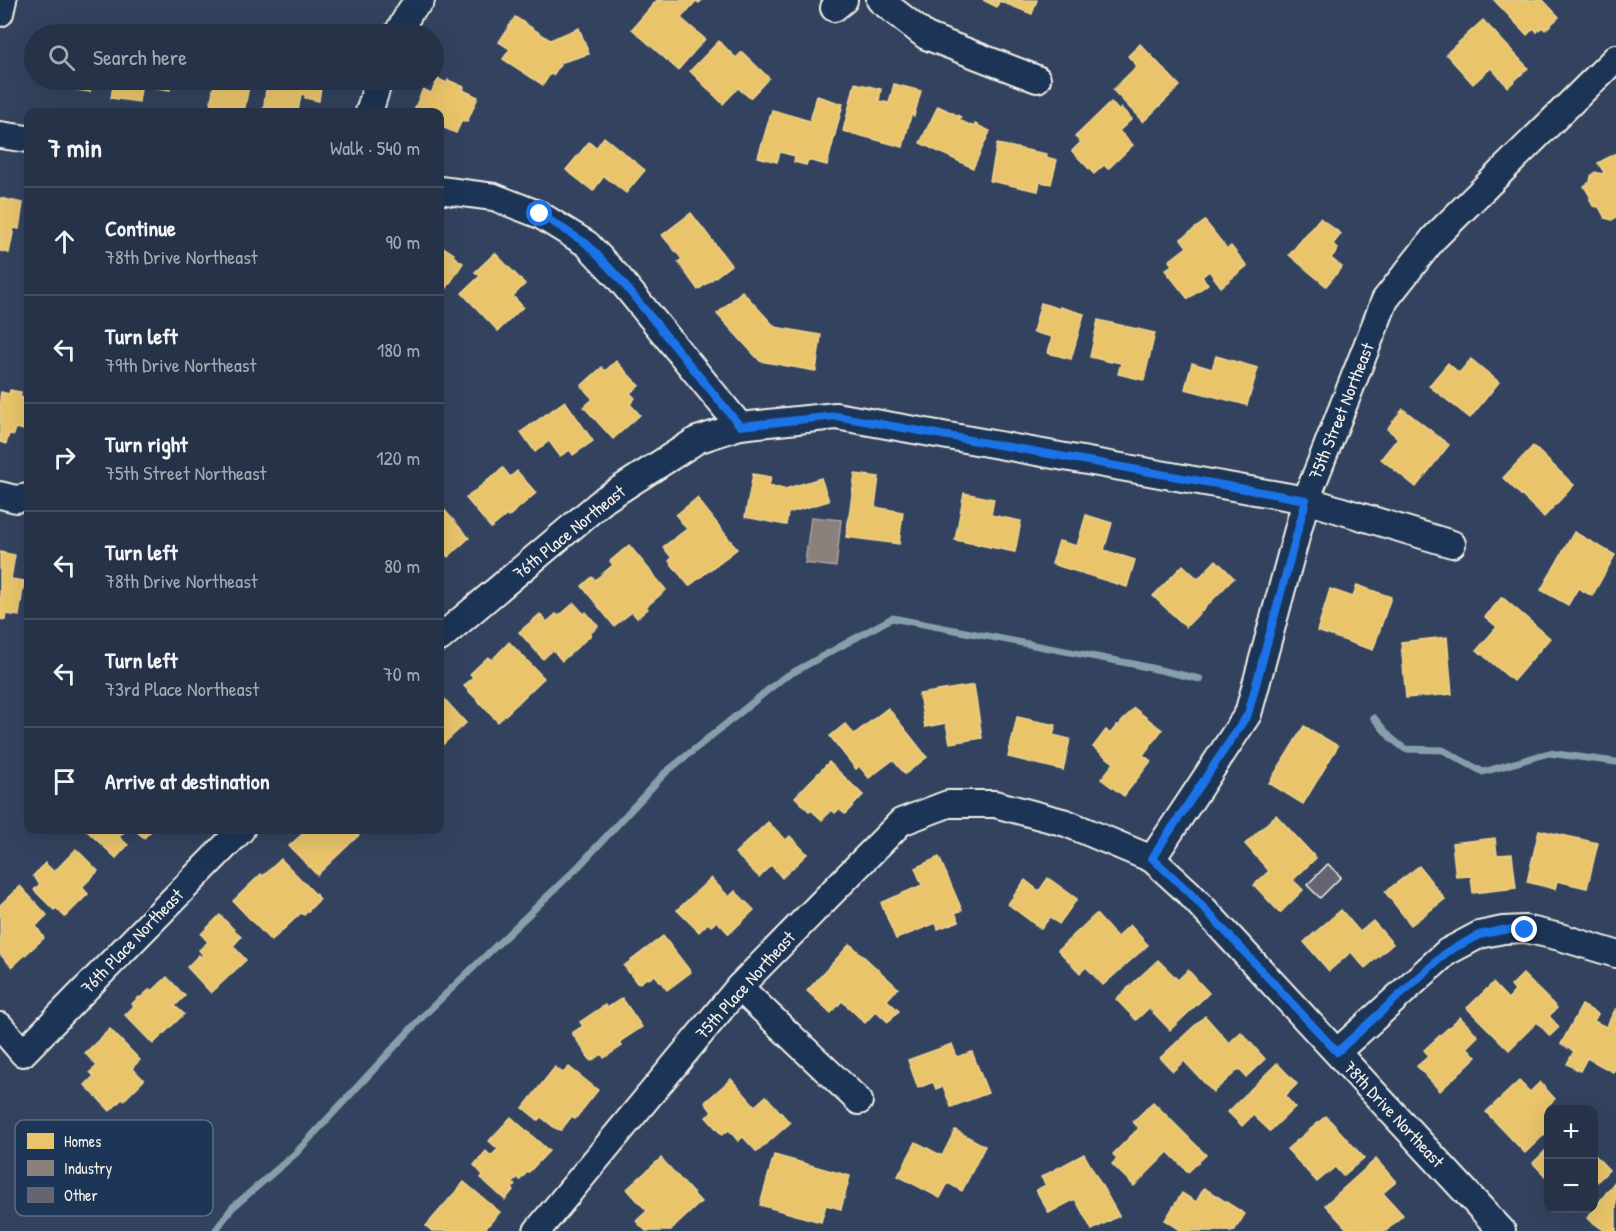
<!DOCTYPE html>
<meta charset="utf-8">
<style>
:root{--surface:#263247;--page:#323e52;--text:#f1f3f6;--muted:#a4aab4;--line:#424d60}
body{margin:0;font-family:"Patrick Hand",sans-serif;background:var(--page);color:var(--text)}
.controls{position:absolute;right:18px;bottom:18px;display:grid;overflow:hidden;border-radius:12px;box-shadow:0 6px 24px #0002}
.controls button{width:54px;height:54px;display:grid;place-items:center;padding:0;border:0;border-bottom:2px solid var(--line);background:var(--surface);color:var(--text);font:30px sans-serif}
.stop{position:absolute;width:18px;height:18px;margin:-14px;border:4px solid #1a73e8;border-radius:50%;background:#fff}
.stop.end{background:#1a73e8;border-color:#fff;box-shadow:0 2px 6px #0008}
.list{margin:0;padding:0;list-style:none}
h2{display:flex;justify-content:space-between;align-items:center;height:78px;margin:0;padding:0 24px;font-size:26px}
h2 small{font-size:20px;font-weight:400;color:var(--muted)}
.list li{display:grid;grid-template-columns:39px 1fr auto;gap:18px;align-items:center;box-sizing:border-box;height:108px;padding:0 24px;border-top:2px solid var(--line)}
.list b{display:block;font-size:22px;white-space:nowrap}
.list p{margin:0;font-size:20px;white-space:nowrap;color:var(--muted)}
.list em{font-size:20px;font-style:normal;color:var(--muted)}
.icon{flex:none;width:33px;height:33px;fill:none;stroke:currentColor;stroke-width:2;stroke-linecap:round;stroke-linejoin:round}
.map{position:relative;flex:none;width:1616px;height:1231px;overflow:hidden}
.search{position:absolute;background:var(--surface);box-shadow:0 6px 24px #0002;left:24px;top:24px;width:420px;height:66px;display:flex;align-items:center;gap:15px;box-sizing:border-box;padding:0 21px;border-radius:33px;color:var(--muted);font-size:22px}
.panel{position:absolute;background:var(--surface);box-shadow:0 6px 24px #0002;left:24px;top:108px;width:420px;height:726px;border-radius:12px}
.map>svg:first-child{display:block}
.homes{fill:#e9c46a;stroke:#ecd290;stroke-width:1.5}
.industry{fill:#8a817c;stroke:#aaa39c;stroke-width:1.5}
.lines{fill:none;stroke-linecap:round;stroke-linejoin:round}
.stream{stroke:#869faa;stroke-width:7}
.building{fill:#666372;stroke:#f4f1e8;stroke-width:1.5}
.street-casing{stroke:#f4f1e8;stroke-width:30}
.street{stroke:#1d3557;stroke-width:26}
.route{stroke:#1a73e8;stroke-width:8}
.labels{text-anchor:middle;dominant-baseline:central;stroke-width:6;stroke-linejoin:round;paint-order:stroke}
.street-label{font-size:18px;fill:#f4f1e8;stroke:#1d3557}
.key{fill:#1d3557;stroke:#5e6d82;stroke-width:1.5}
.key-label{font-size:16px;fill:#f4f1e8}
</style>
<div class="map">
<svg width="1616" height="1231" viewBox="0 0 1616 1231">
<rect width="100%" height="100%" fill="#33435f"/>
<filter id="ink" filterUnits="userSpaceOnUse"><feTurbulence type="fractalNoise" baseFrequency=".0167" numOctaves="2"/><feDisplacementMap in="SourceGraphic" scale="12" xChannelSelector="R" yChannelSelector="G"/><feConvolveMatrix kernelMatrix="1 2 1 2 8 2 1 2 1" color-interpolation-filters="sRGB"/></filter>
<g filter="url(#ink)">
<g class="homes">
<polygon points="657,0 702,0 699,3 696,1 681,18 705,39 678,70 632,29"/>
<polygon points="983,0 1037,0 1032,14 999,1 997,7"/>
<polygon points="1494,0 1543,0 1559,17 1545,30 1542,27 1537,32 1534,28 1527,35"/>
<polygon points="515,17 550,40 579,28 589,54 559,63 560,65 553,75 550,74 543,85 503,59 510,49 499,42"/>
<polygon points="1483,20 1528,68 1508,87 1491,68 1473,84 1446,54"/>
<polygon points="122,28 167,34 121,34"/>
<polygon points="719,41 736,58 742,52 769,78 750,98 738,88 723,104 690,71"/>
<polygon points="1140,44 1180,86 1143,122 1113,90 1137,66 1128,56"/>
<polygon points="438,79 447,83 448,80 464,87 463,90 478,97 467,122 462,120 456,133 440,126 440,112 413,112 423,89 431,93"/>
<polygon points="66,80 92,80 90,92 65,88"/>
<polygon points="114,80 171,80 170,90 150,87 151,83 142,82 139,102 111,98"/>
<polygon points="187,80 236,80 235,83 249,86 244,112 234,112 210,107 214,85"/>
<polygon points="275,80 322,80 319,101 305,98 305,95 301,94 298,112 263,112 266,90 274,91"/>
<polygon points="855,83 881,89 879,101 889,103 894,84 921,91 914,116 911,115 903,147 843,131"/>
<polygon points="817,96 843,104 827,165 808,160 806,165 794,162 795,156 780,152 777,162 758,157 772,110 810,121"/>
<polygon points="1111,102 1119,111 1121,108 1132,119 1119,131 1133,145 1108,169 1104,165 1094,174 1072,151 1081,142 1075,137"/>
<polygon points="938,106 961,117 959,120 974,127 975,124 990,131 973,168 920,143"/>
<polygon points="604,137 645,170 626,193 604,176 593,191 566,170 589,142 596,148"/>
<polygon points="997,144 1047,154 1046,157 1057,160 1051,184 1040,182 1038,191 990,181"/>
<polygon points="1616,153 1616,217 1612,220 1605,218 1599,207 1593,206 1590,200 1590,196 1584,186 1590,182 1591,176 1595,172 1602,174 1604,172 1598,163"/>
<polygon points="0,198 23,203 19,229 14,228 9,253 0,251"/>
<polygon points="691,213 731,265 698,290 678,262 682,259 662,235"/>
<polygon points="1320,218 1341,234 1333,244 1338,249 1331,258 1342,267 1326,286 1289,255"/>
<polygon points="1205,221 1227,249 1231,246 1247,266 1221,287 1209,271 1202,277 1208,284 1188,299 1165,270 1172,265 1169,261 1187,247 1181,239"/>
<polygon points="440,245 454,254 453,256 463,263 445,291 440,287"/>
<polygon points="495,253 525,284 513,296 523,307 498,331 462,293 480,276 475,272"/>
<polygon points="742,291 775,327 821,335 816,371 760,361 717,314"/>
<polygon points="1041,303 1060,309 1060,307 1084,314 1071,359 1048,353 1052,337 1033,332"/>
<polygon points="1098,320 1155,333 1144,380 1118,374 1121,363 1111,361 1111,362 1090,357"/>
<polygon points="1216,356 1258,368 1247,405 1185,389 1192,363 1212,369"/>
<polygon points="1471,359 1499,382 1470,418 1429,386 1448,363 1459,373"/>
<polygon points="616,361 639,386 630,393 635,398 630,404 640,415 613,439 584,407 593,399 581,386 602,367 605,371"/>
<polygon points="10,390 21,392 20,397 28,399 28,431 16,428 14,435 9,434 6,444 0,442 0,397 1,392 9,394"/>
<polygon points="565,401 593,441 573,455 570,450 560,456 549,441 535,452 521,432"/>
<polygon points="1403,409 1449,445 1416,487 1381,459 1398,438 1387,429"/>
<polygon points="1533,446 1574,485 1544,517 1503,478"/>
<polygon points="503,468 510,477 517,471 536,493 508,517 507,515 491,528 466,498"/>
<polygon points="753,474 771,477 769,486 785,489 821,478 829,501 788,513 786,525 745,517"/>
<polygon points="855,474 879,477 875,507 903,512 899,544 846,537"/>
<polygon points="964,493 994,499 991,515 1021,521 1015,552 955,540"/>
<polygon points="697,498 737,549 689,586 669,561 672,558 663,547 687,529 676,515"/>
<polygon points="440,505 469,538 448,557 440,548"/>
<polygon points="1086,515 1112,523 1104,550 1135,560 1127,587 1052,564 1059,541 1077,546"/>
<polygon points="1574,532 1615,555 1592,596 1578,588 1568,605 1541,590"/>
<polygon points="629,545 666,590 646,607 648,609 637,618 632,612 614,626 582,586 592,577 595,580 613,565 610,561"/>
<polygon points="0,552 15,555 11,579 24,581 19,616 6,614 5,620 0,619"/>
<polygon points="1216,560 1234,578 1186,627 1153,596 1183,565 1198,579"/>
<polygon points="1357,585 1391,597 1373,650 1317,631 1330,589 1353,597"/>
<polygon points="1502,597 1550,638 1513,681 1477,650 1497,627 1485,617"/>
<polygon points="574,603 584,614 586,612 598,626 590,634 591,635 562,661 553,650 543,659 519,632 540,614 547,622 556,614 559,616"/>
<polygon points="1447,637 1452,694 1406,698 1401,642"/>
<polygon points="509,642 544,678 498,722 464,686 473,677 470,674 488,657 492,660"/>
<polygon points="974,685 982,738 950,743 946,723 925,727 919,694"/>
<polygon points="440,694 466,723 440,747"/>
<polygon points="888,708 927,757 905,774 893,760 869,778 859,766 856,769 830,736 845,724 854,734"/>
<polygon points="1134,708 1162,730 1143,755 1151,761 1124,796 1101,779 1114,763 1093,747 1106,730 1110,734 1117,725 1118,726"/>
<polygon points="1017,717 1056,725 1053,735 1070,739 1063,770 1008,757"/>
<polygon points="1304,726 1338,746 1303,804 1269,783"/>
<polygon points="829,762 863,795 845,814 839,809 835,813 832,810 822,820 811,810 809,811 795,797"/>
<polygon points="1276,815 1316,858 1293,880 1303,890 1280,913 1254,885 1269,871 1245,844"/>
<polygon points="768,822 786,840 790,836 807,854 782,878 771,865 759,877 735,853"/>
<polygon points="86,830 126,830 119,837 128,845 116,858"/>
<polygon points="135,830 152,830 144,838"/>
<polygon points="307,830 353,830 359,835 317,875 289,846"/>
<polygon points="1539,830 1598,843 1587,888 1557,881 1555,889 1527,882"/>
<polygon points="1495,838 1497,855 1512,854 1516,888 1473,893 1471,876 1456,877 1452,843"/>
<polygon points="76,849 98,871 82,887 88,894 65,917 56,908 54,910 34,890 40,884 33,876 45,863 54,872"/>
<polygon points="939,857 962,910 955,913 959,921 938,929 936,923 896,939 881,903 922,885 915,868"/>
<polygon points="281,859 320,899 304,915 301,913 271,941 233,901 261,874 263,876"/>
<polygon points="1419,866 1445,899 1411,925 1385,892"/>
<polygon points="711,878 729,897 735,891 754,910 729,934 717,921 711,926 708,923 699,932 677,910"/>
<polygon points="1048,878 1077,899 1059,924 1050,917 1041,929 1008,904 1025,880 1039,891"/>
<polygon points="20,886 47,915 36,926 44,938 12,967 0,954 0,905"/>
<polygon points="1341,910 1360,932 1373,921 1393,944 1365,968 1351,952 1329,971 1304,942"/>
<polygon points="1096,914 1117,937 1130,925 1148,945 1103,985 1086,967 1080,973 1058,950"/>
<polygon points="220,915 241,937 233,946 246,960 211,993 187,967 199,955 201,957 203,955 199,950 208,942 201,934"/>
<polygon points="663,936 691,972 667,990 655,975 649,979 648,977 640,983 639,982 637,983 624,966"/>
<polygon points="850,944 898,988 887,1000 899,1011 888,1022 876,1011 865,1023 842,1001 831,1013 807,991"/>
<polygon points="1158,960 1178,980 1188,970 1209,993 1170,1030 1149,1008 1136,1020 1116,999"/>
<polygon points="1523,974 1557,1008 1549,1016 1559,1027 1550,1036 1537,1022 1509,1050 1467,1008 1493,983 1508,999 1515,991 1511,986"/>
<polygon points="167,977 185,996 175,1006 184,1014 153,1044 125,1015 134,1006 132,1004 139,997 140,998 150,989 152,991"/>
<polygon points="622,998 642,1027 619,1042 622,1046 604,1058 602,1054 591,1061 572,1033 583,1026 580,1022 605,1005 607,1008"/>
<polygon points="1582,1005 1598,1014 1594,1021 1606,1027 1616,1008 1616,1068 1613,1072 1587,1058 1580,1071 1567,1064 1574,1051 1561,1044"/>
<polygon points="1205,1016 1229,1043 1241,1032 1265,1059 1246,1077 1239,1069 1213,1092 1184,1061 1173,1071 1160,1058"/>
<polygon points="1460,1017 1478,1036 1467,1047 1476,1057 1440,1091 1417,1066 1429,1056 1424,1050"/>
<polygon points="110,1029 140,1060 132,1068 144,1080 124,1100 122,1099 110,1111 85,1085 94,1076 90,1072 97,1066 85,1053"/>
<polygon points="952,1044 957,1057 972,1052 988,1093 951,1107 943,1086 936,1089 933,1082 918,1088 908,1060"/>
<polygon points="1277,1063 1297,1084 1285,1096 1295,1107 1270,1131 1253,1115 1242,1126 1228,1112"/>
<polygon points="555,1067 563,1073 569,1067 598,1090 575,1119 572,1116 561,1130 555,1128 541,1117 538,1120 523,1108"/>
<polygon points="731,1079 755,1106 766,1096 790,1123 757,1152 743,1137 738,1141 729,1130 722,1135 706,1117 712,1112 705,1102"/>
<polygon points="1519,1081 1530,1092 1540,1082 1555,1099 1545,1108 1548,1111 1548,1131 1525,1153 1486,1112"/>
<polygon points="1153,1102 1206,1155 1188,1172 1168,1152 1134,1186 1112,1164 1117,1159 1113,1154 1139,1128 1133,1122"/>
<polygon points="1326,1116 1364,1158 1343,1176 1335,1167 1317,1182 1287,1149"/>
<polygon points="511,1117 549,1151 529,1172 528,1171 520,1180 518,1177 512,1183 515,1185 512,1189 513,1190 505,1200 481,1178 483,1175 474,1165 486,1151 491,1156 498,1149 489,1141"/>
<polygon points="955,1130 985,1146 962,1191 948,1183 940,1198 898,1176 916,1142 942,1156"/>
<polygon points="1548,1148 1548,1179 1533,1163"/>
<polygon points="1084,1154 1119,1216 1092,1230 1075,1199 1049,1213 1036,1190 1046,1185 1041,1177"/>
<polygon points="1594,1154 1609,1170 1594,1185"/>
<polygon points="774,1155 850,1176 841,1209 826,1205 821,1222 760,1205"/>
<polygon points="661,1158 701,1202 670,1231 646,1231 636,1221 647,1211 627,1189"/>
<polygon points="1376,1159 1396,1182 1383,1193 1403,1215 1386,1231 1349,1231 1325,1205"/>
<polygon points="1616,1180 1616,1231 1605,1231 1587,1218"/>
<polygon points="464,1182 500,1212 483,1231 432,1231 426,1226"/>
<polygon points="1204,1188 1245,1214 1234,1231 1182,1231 1165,1220 1182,1193 1196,1202"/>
</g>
<polygon class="industry" points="811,517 841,520 836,567 805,563"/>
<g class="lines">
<g class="stream">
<polyline points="1374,718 1391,738 1405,749 1443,750 1483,772 1549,753 1616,762"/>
<polyline points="215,1231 232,1208 296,1153 425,1014 579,866 665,773 783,678 892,618 1133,664 1200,679"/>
</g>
</g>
<polygon class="building" points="1328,864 1341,877 1320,898 1307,885"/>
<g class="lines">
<g class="street-casing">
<g id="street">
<polyline points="880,0 926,36 1037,79"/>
<polyline points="834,8 844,0"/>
<polyline points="0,13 3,0"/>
<polyline points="397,34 411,10 421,0"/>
<polyline points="369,112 379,80"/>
<polyline points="0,135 28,139"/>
<polyline points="440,190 494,197 540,215 587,244 618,277 740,426"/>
<polyline points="0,495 16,499 28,497"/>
<polyline points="440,638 605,499 697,440 740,426 836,416 1306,500 1452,544"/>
<polyline points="1152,859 1248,714 1306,500 1385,300 1434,238 1616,58"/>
<polyline points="739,987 859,1101"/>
<polyline points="0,1026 23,1053 241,830"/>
<polyline points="1337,1052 1447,952 1479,935 1503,930 1525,929 1560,937 1616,954"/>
<polyline points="537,1231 739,987 901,822 948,804 995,804 1066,823 1152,859 1189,893 1502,1231"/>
</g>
</g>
<use href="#street" class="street"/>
</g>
</g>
<g class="lines" filter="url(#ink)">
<polyline class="route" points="540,214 587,244 618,277 740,426 836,416 1306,500 1248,714 1152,858 1189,892 1337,1052 1447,952 1479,935 1503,930 1525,930"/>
</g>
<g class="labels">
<g class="street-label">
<text transform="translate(1341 411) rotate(-68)">75th Street Northeast</text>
<text transform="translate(569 532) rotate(-39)">76th Place Northeast</text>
<text transform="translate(132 941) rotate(-46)">76th Place Northeast</text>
<text transform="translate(745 985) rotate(-48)">75th Place Northeast</text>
<text transform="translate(1394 1114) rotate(47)">78th Drive Northeast</text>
</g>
</g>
<rect x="15" y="1120" width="198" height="96" rx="9" class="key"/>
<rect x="27" y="1133" width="27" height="16" fill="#e9c46a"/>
<rect x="27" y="1160" width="27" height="16" fill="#8a817c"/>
<rect x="27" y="1187" width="27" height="16" fill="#666372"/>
<g class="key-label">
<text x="64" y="1147">Homes</text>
<text x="64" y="1174">Industry</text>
<text x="64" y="1201">Other</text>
</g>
</svg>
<div class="controls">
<button>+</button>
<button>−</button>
</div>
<div class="stop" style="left:540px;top:214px"></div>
<div class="stop end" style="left:1525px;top:930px"></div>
<div class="search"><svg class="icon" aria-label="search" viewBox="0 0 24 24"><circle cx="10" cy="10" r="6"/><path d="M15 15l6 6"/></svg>Search here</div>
<section class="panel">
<h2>7 min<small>Walk · 540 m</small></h2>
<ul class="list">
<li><svg class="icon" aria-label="ahead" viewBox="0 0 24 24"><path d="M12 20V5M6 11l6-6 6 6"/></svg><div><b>Continue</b><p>78th Drive Northeast</p></div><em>90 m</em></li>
<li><svg class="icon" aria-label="left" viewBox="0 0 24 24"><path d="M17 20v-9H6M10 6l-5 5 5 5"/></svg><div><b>Turn left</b><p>79th Drive Northeast</p></div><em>180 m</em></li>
<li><svg class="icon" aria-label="right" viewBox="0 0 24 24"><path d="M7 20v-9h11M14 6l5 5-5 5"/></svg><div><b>Turn right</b><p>75th Street Northeast</p></div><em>120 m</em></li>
<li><svg class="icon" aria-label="left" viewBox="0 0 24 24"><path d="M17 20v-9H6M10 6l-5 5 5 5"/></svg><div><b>Turn left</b><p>78th Drive Northeast</p></div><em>80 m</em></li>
<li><svg class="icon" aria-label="left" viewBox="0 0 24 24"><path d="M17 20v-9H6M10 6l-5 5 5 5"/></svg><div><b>Turn left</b><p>73rd Place Northeast</p></div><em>70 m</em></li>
<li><svg class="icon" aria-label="arrive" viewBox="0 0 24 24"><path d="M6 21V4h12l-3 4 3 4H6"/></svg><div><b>Arrive at destination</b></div></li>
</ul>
</section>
</div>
